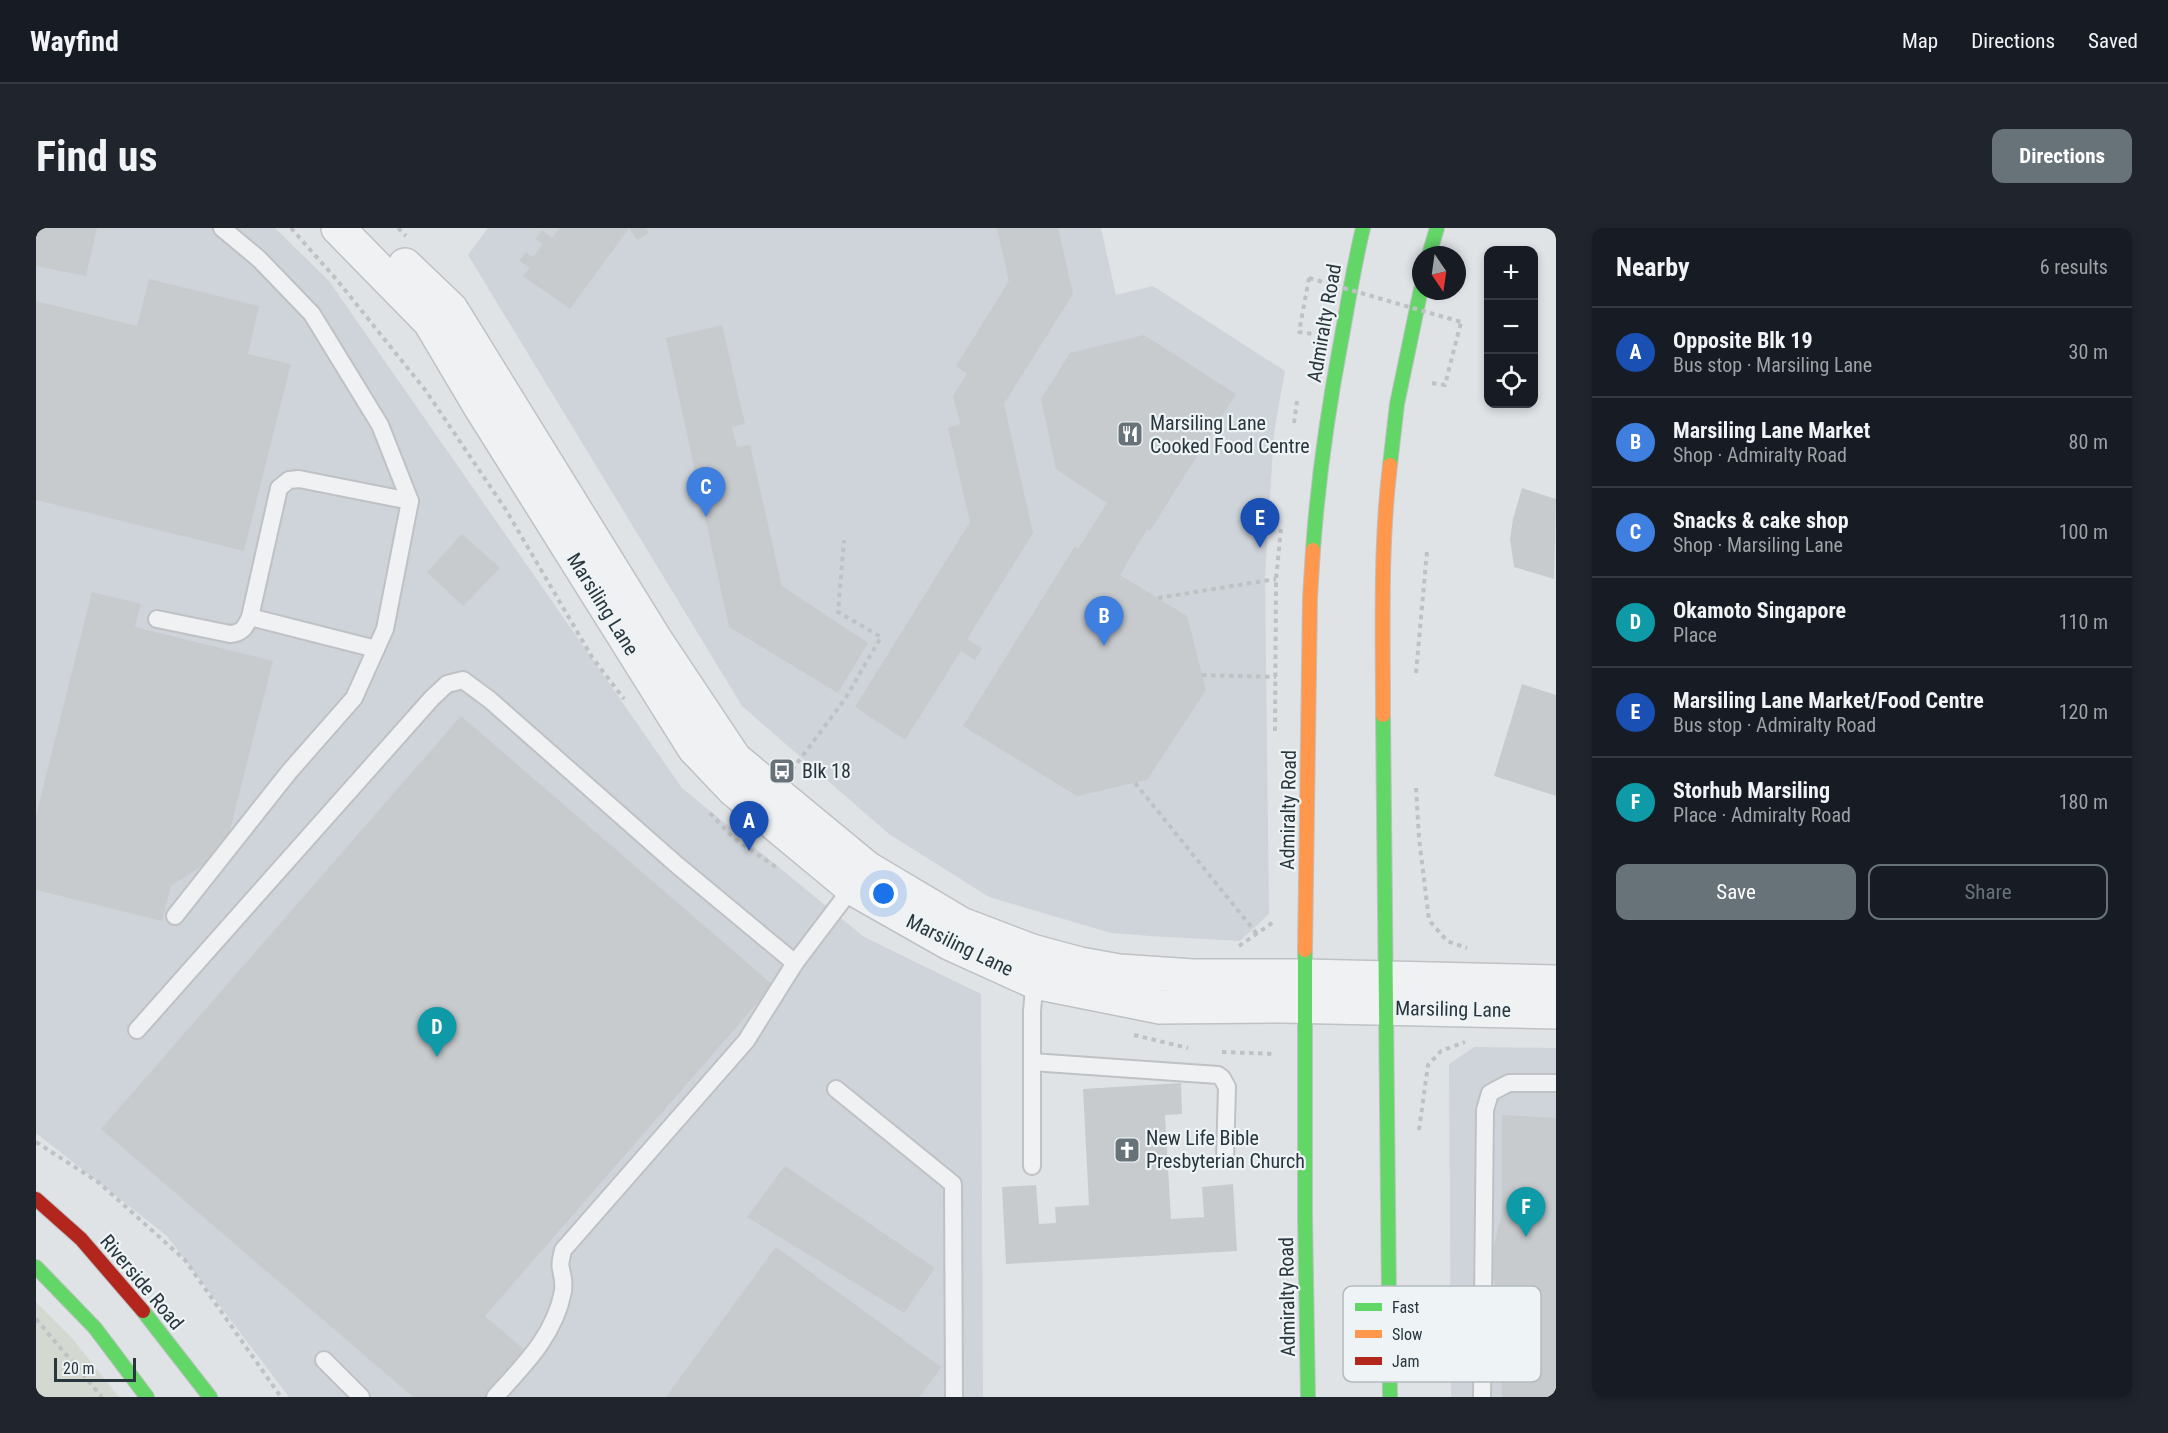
<!DOCTYPE html>
<meta charset="utf-8">
<style>
:root{--surface:#171b24;--page:#20242c;--text:#f1f3f6;--muted:#9ea1a6;--line:#363941;--accent:#687379}
body{margin:0;font-family:"Roboto Condensed",sans-serif;background:var(--page);color:var(--text)}
.controls{position:absolute;right:18px;top:18px;display:grid;overflow:hidden;border-radius:12px;box-shadow:0 3px 9px #0003}
.controls button{width:54px;height:54px;display:grid;place-items:center;padding:0;border:0;border-bottom:2px solid var(--line);background:var(--surface);color:var(--text);font:30px sans-serif}
.compass{position:absolute;left:1376px;top:18px;width:54px;height:54px;border-radius:50%;background:var(--surface);box-shadow:0 3px 9px #0003;rotate:167deg}
.scale{position:absolute;left:18px;bottom:15px;width:82px;box-sizing:border-box;padding-left:6px;border:3px solid #28363e;border-top:0;font-size:16px;line-height:21px;white-space:nowrap;color:#28363e;-webkit-text-stroke:4px #eef3f5;paint-order:stroke}
.you{position:absolute;left:848px;top:666px;width:21px;height:21px;margin:-15px;border:4px solid #fff;border-radius:50%;background:#1a73e8;box-shadow:0 0 0 9px #1a73e833}
.badge{display:grid;place-items:center;width:39px;height:39px;border-radius:50%;background:var(--accent);color:#fff;font-size:20px;font-weight:700}
.pin{position:absolute;translate:-50% -50px;filter:drop-shadow(0 2px 3px #0008)}
.pin::after{content:'';position:absolute;top:32px;width:21px;height:18px;background:inherit;clip-path:polygon(0 0,100% 0,50% 100%)}
.list{margin:0;padding:0;list-style:none}
h2{display:flex;justify-content:space-between;align-items:center;height:78px;margin:0;padding:0 24px;font-size:26px}
h2 small{font-size:20px;font-weight:400;color:var(--muted)}
.list li{display:grid;grid-template-columns:39px 1fr auto;gap:18px;align-items:center;box-sizing:border-box;height:90px;padding:0 24px;border-top:2px solid var(--line)}
.list b{display:block;font-size:22px;white-space:nowrap}
.list p{margin:0;font-size:20px;white-space:nowrap;color:var(--muted)}
.list em{font-size:20px;font-style:normal;color:var(--muted)}
.actions{display:flex;gap:12px;padding:18px 24px}
.actions a{flex:1;padding:14px 0;border:2px solid var(--accent);border-radius:12px;text-align:center;font-size:21px;color:var(--accent)}
.actions .main{background:var(--accent);color:#fff}
.icon{flex:none;width:33px;height:33px;fill:none;stroke:currentColor;stroke-width:2;stroke-linecap:round;stroke-linejoin:round}
.map{position:relative;flex:none;width:1520px;height:1169px;overflow:hidden;border-radius:12px}
header{display:flex;align-items:center;gap:36px;box-sizing:border-box;height:84px;padding:0 30px;background:var(--surface);border-bottom:2px solid var(--line)}
header strong{font-size:28px}
nav{display:flex;gap:33px;margin-inline-start:auto;font-size:21px}
.intro{display:flex;align-items:center;justify-content:space-between;box-sizing:border-box;height:144px;padding:0 36px}
h1{margin:0;font-size:42px}
.button{padding:15px 27px;border-radius:12px;background:var(--accent);color:#fff;font-size:21px;font-weight:700}
main{display:flex;gap:36px;padding:0 36px}
aside{flex:1;background:var(--surface);border-radius:12px;box-shadow:0 3px 9px #0003}
.map>svg:first-child{display:block}
.built{fill:#ced4d9}
.green{fill:#d3d9d1}
.building{fill:#c8cbce}
.lines{fill:none;stroke-linecap:round;stroke-linejoin:round}
.lane-casing{stroke:#bfc1c4;stroke-width:20}
.street-casing{stroke:#bfc1c4;stroke-width:36}
.fast-casing{stroke:#bdc1c3;stroke-width:16}
.slow-casing{stroke:#bdc1c3;stroke-width:16}
.jam-casing{stroke:#bdc1c3;stroke-width:16}
.path{stroke:#bec2c4;stroke-width:4;stroke-dasharray:4.5 4.5;stroke-linecap:butt}
.lane{stroke:#f0f1f2;stroke-width:16}
.street{stroke:#f0f1f2;stroke-width:33}
.fast{stroke:#63d668;stroke-width:14}
.slow{stroke:#ff974d;stroke-width:14}
.jam{stroke:#b3261e;stroke-width:14}
.path-bridge{stroke:#bec2c4;stroke-width:4;stroke-dasharray:4.5 4.5;stroke-linecap:butt}
.labels{text-anchor:middle;dominant-baseline:central;stroke-width:4.5;stroke-linejoin:round;paint-order:stroke}
.street-label{font-size:20px;fill:#28363e;stroke:#eef3f5}
.poi-label{font-size:20px;fill:#28363e;stroke:#eef3f5;text-anchor:start}
.key{fill:#eef3f5;stroke:#b3babe;stroke-width:1.5}
.key-label{font-size:16px;fill:#28363e}
</style>
<header>
<strong>Wayfind</strong>
<nav><a>Map</a><a>Directions</a><a>Saved</a></nav>
</header>
<div class="intro"><h1>Find us</h1><a class="button">Directions</a></div>
<main>
<div class="map">
<svg width="1520" height="1169" viewBox="0 0 1520 1169">
<rect width="100%" height="100%" fill="#e0e3e6"/>
<g class="built">
<polygon points="0,0 239,0 293,53 646,560 828,709 945,766 947,1169 253,1169 131,1008 0,905"/>
<polygon points="452,0 1065,0 1080,67 1117,58 1249,143 1238,205 1229,347 1233,686 1204,713 1114,708 1075,705 953,669 853,606 706,478 432,27"/>
<polygon points="1438,819 1520,820 1520,1169 1415,1169 1413,836"/>
</g>
<polygon class="green" points="0,1074 36,1110 83,1169 0,1169"/>
<g class="building">
<polygon points="0,0 61,0 50,48 0,38"/>
<polygon points="523,0 593,0 534,81 487,48 494,40 483,33 490,24 497,29 507,16 499,11 506,2 516,10"/>
<polygon points="593,0 610,0 613,5 601,12"/>
<polygon points="961,0 1022,0 1037,66 968,176 997,305 931,411 946,420 939,432 925,423 869,512 819,479 934,294 912,200 924,196 917,168 931,146 920,138 973,53"/>
<polygon points="113,51 223,78 212,126 255,136 208,323 0,272 0,73 101,98"/>
<polygon points="686,97 709,196 696,199 701,219 714,217 746,358 832,415 802,465 693,399 630,110"/>
<polygon points="1108,107 1200,166 1114,303 1111,301 1084,347 1151,388 1170,462 1111,552 1041,568 927,498 1039,318 1042,321 1071,275 1020,241 1005,171 1034,125"/>
<polygon points="1486,260 1520,271 1518,351 1478,339 1474,311 1477,291"/>
<polygon points="426,306 464,340 427,378 391,344"/>
<polygon points="56,364 105,376 99,399 237,433 189,622 135,658 126,693 0,662 0,587"/>
<polygon points="1486,456 1520,467 1520,568 1458,548"/>
<polygon points="425,488 737,757 449,1088 490,1123 450,1169 377,1169 65,901"/>
<polygon points="1145,855 1146,886 1129,887 1135,991 1168,989 1166,959 1197,956 1201,1023 970,1036 966,959 1000,957 1003,996 1020,995 1019,979 1053,977 1047,861"/>
<polygon points="1466,887 1520,890 1520,1169 1466,1169 1466,1089 1454,1033 1466,985"/>
<polygon points="749,938 899,1040 868,1085 711,989"/>
<polygon points="740,1019 905,1139 884,1169 630,1169"/>
</g>
<g class="lines">
<g class="lane-casing">
<g id="lane">
<polyline points="214,389 340,421"/>
<path d="M 121,391 L 194,406 C 206,405 209,400 214,389 L 243,260 L 253,252 L 263,251 L 374,273"/>
<polyline points="139,688 253,544 318,470 349,401 374,273 344,197 276,86 223,31 186,0"/>
<polyline points="101,802 396,470 411,456 427,452 454,472 641,637 759,735"/>
<polyline points="996,834 1182,847 1186,850 1191,859 1189,932"/>
<polyline points="800,861 917,956 918,1169"/>
<polyline points="996,938 996,783 999,748"/>
<polyline points="288,1132 325,1169"/>
<path d="M 459,1169 C 488,1137 519,1107 527,1063 C 528,1054 527,1050 525,1041 C 523,1035 526,1028 527,1022 L 710,813 L 759,735 L 818,657"/>
<polyline points="1446,1169 1449,882 1454,865 1473,855 1520,855"/>
</g>
</g>
<g class="street-casing">
<g id="street">
<polyline points="302,0 394,94 445,180 658,520 698,562 816,660 913,715 999,754 1124,779 1246,778 1520,784"/>
<polyline points="369,37 415,81 619,411 699,531 831,640 925,696 996,723 1044,736 1083,743 1157,748 1269,748 1520,754"/>
</g>
</g>
<g class="fast-casing">
<g id="fast">
<polyline points="1393,27 1401,0"/>
<polyline points="1354,237 1361,176 1385,61"/>
<path d="M 1277,322 C 1282,251 1292,182 1305,113 C 1312,75 1318,37 1327,0"/>
<polyline points="1347,487 1354,1169"/>
<polyline points="1269,722 1269,988 1272,1169"/>
<polyline points="0,1039 59,1100 111,1169"/>
<polyline points="107,1083 174,1169"/>
</g>
</g>
<g class="slow-casing">
<g id="slow">
<path d="M 1347,487 C 1347,404 1344,320 1354,237"/>
<polyline points="1269,722 1274,370 1277,322"/>
</g>
</g>
<g class="jam-casing">
<polyline id="jam" points="0,971 45,1011 107,1083"/>
</g>
<g class="path">
<polyline points="255,0 301,52 390,163 470,282 556,429 588,471"/>
<polyline points="362,0 370,8"/>
<polyline points="1273,50 1263,104 1277,106"/>
<polyline points="1396,155 1409,157 1425,94"/>
<polyline points="1258,195 1261,173"/>
<polyline points="1122,370 1240,351"/>
<polyline points="1380,445 1391,323"/>
<polyline points="1166,447 1240,449"/>
<polyline points="1239,503 1240,351 1245,301"/>
<polyline points="756,542 809,471 845,409 802,384 808,312"/>
<polyline points="1099,555 1221,706"/>
<polyline points="1380,560 1383,610 1393,692 1411,713 1431,720"/>
<polyline points="674,585 697,610 740,639"/>
<polyline points="1203,718 1239,693"/>
<polyline points="1098,807 1152,820"/>
<polyline points="1186,824 1239,826"/>
<polyline points="1383,902 1392,837 1405,823 1429,814"/>
<polyline points="0,914 62,954 149,1032 245,1169"/>
<polyline points="0,1091 66,1169"/>
</g>
<use href="#lane" class="lane"/>
<use href="#street" class="street"/>
<use href="#fast" class="fast"/>
<use href="#slow" class="slow"/>
<use href="#jam" class="jam"/>
<polyline class="path-bridge" points="1273,50 1425,94"/>
</g>
<defs>
<g id="restaurant-square" transform="scale(1.35)"><rect x="-9" y="-9" width="18" height="18" rx="4" fill="#687379" stroke="#eef3f5"/><path d="M-5-6h1v4h1v-4h1v4h1v-4h1v5L-1.5 .5V6h-2V.5L-5-1ZM5-6V6H3V1.5H1.5Q1.5-4 5-6Z" fill="#fff"/></g>
<g id="bus-square" transform="scale(1.35)"><rect x="-9" y="-9" width="18" height="18" rx="4" fill="#687379" stroke="#eef3f5"/><path d="M-5-6H5V4H4V6H2V4H-2V6H-4V4H-5ZM-3.5-4V0h7V-4ZM-3.5 1.2v1.5H-2V1.2ZM2 1.2v1.5H3.5V1.2Z" fill="#fff"/></g>
<g id="church-square" transform="scale(1.35)"><rect x="-9" y="-9" width="18" height="18" rx="4" fill="#687379" stroke="#eef3f5"/><path d="M-1.2-6h2.4v3.5h3.3v2.4h-3.3V6h-2.4V-.1h-3.3v-2.4h3.3Z" fill="#fff"/></g>
</defs>
<g fill-rule="evenodd">
<use href="#restaurant-square" x="1094" y="206"/>
<use href="#bus-square" x="746" y="543"/>
<use href="#church-square" x="1091" y="922"/>
</g>
<g class="labels">
<g class="street-label">
<text transform="translate(1288 95) rotate(-80)">Admiralty Road</text>
<text transform="translate(567 376) rotate(58)">Marsiling Lane</text>
<text transform="translate(1252 582) rotate(-89)">Admiralty Road</text>
<text transform="translate(924 717) rotate(26)">Marsiling Lane</text>
<text transform="translate(1417 781) rotate(1)">Marsiling Lane</text>
<text transform="translate(106 1054) rotate(50)">Riverside Road</text>
<text transform="translate(1251 1069) rotate(-91)">Admiralty Road</text>
</g>
<g class="poi-label">
<text x="1114" y="195">Marsiling Lane<tspan x="1114" dy="23">Cooked Food Centre</tspan></text>
<text x="766" y="543">Blk 18</text>
<text x="1110" y="910">New Life Bible<tspan x="1110" dy="23">Presbyterian Church</tspan></text>
</g>
</g>
<rect x="1307" y="1058" width="198" height="96" rx="9" class="key"/>
<rect x="1319" y="1075" width="27" height="8" fill="#63d668"/>
<rect x="1319" y="1102" width="27" height="8" fill="#ff974d"/>
<rect x="1319" y="1129" width="27" height="8" fill="#b3261e"/>
<g class="key-label">
<text x="1356" y="1085">Fast</text>
<text x="1356" y="1112">Slow</text>
<text x="1356" y="1139">Jam</text>
</g>
</svg>
<div class="controls">
<button>+</button>
<button>−</button>
<button><svg class="icon" aria-label="locate" viewBox="0 0 24 24"><circle cx="12" cy="12" r="6"/><path d="M12 2v4M12 18v4M2 12h4M18 12h4"/></svg></button>
</div>
<svg class="compass" viewBox="-18 -18 36 36"><path d="M0-13l5 13h-10z" fill="#e53935"/><path d="M0 13l5-13h-10z" fill="#9ea1a6"/></svg>
<div class="scale">20 m</div>
<div class="you"></div>
<div class="pin badge" style="left:713px;top:623px;background:#1a4fb4">A</div>
<div class="pin badge" style="left:1068px;top:418px;background:#3f7fe0">B</div>
<div class="pin badge" style="left:670px;top:289px;background:#3f7fe0">C</div>
<div class="pin badge" style="left:401px;top:829px;background:#0f9aa8">D</div>
<div class="pin badge" style="left:1224px;top:320px;background:#1a4fb4">E</div>
<div class="pin badge" style="left:1490px;top:1009px;background:#0f9aa8">F</div>
</div>
<aside>
<h2>Nearby<small>6 results</small></h2>
<ul class="list">
<li><span class="badge" style="background:#1a4fb4">A</span><div><b>Opposite Blk 19</b><p>Bus stop · Marsiling Lane</p></div><em>30 m</em></li>
<li><span class="badge" style="background:#3f7fe0">B</span><div><b>Marsiling Lane Market</b><p>Shop · Admiralty Road</p></div><em>80 m</em></li>
<li><span class="badge" style="background:#3f7fe0">C</span><div><b>Snacks &amp; cake shop</b><p>Shop · Marsiling Lane</p></div><em>100 m</em></li>
<li><span class="badge" style="background:#0f9aa8">D</span><div><b>Okamoto Singapore</b><p>Place</p></div><em>110 m</em></li>
<li><span class="badge" style="background:#1a4fb4">E</span><div><b>Marsiling Lane Market/Food Centre</b><p>Bus stop · Admiralty Road</p></div><em>120 m</em></li>
<li><span class="badge" style="background:#0f9aa8">F</span><div><b>Storhub Marsiling</b><p>Place · Admiralty Road</p></div><em>180 m</em></li>
</ul>
<div class="actions"><a class="main">Save</a><a>Share</a></div>
</aside>
</main>
